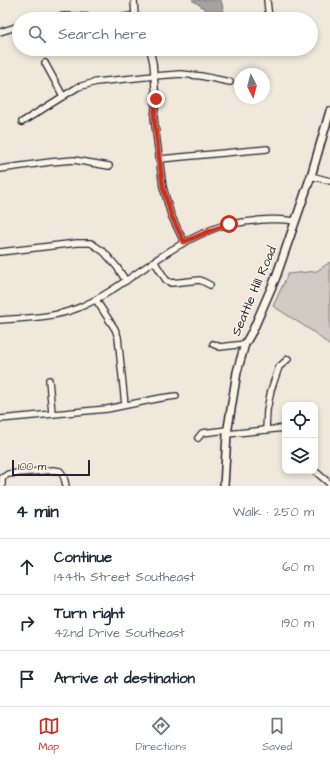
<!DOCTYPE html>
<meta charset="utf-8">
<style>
:root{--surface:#fff;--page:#f2f2f3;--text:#1f2937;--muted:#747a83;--line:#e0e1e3;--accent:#c8321e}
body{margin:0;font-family:"Architects Daughter",sans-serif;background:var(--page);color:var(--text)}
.controls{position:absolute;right:12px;bottom:12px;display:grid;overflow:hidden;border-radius:8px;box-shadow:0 2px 6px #0003}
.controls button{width:36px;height:36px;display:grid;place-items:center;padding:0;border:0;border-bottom:1px solid var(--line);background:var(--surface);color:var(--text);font:20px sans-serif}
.compass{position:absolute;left:234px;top:68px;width:36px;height:36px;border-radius:50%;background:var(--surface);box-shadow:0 2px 6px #0003;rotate:174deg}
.scale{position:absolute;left:12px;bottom:10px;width:78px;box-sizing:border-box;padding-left:4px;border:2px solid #22223b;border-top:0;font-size:11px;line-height:14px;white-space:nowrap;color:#22223b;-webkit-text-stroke:3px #fcf5e5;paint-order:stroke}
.stop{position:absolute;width:12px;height:12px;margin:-9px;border:3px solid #c8321e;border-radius:50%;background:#fff}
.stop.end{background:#c8321e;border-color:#fff;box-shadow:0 1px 4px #0008}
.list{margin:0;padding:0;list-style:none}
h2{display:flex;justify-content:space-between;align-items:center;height:52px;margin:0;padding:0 16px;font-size:17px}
h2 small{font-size:13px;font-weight:400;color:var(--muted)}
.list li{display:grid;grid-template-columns:26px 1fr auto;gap:12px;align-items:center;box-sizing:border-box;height:56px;padding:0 16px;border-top:1px solid var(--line)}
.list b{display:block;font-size:15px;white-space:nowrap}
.list p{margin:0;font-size:13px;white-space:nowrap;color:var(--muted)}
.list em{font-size:13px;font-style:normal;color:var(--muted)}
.icon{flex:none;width:22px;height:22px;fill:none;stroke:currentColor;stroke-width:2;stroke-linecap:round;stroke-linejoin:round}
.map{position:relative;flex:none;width:330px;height:486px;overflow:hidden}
.search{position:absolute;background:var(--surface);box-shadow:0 2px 6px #0003;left:12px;right:12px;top:12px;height:44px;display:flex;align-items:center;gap:10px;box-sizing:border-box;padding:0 14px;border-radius:22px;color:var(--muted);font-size:15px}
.sheet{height:220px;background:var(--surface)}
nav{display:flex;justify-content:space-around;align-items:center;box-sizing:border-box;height:56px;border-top:1px solid var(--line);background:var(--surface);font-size:11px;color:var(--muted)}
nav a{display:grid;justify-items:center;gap:2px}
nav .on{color:var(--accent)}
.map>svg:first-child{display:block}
.green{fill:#d1cbc3;stroke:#7a767f}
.water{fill:#a6a2a2;stroke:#716f79}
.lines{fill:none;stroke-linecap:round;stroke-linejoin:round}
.minor-casing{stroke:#22223b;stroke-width:8}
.major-casing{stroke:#22223b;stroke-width:10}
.minor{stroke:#fcf5e5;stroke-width:5.5}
.major{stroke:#fcf5e5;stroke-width:7}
.route{stroke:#c8321e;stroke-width:5}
.labels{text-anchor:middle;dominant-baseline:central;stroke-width:3;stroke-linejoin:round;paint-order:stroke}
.street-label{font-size:13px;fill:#22223b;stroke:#fcf5e5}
</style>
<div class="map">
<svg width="330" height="486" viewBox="0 0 330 486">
<rect width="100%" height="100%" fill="#efe8db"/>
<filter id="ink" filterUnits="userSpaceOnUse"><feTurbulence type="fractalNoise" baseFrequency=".025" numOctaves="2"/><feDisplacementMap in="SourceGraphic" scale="8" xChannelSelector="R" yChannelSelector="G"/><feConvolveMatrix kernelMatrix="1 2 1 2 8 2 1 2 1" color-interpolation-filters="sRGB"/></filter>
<g filter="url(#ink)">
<polygon class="green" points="330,262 330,346 315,333 273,306 288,274 317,271"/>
<polygon class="water" points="192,0 221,0 224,12 211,13"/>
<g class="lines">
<g class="minor-casing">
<g id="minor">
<polyline points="134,0 135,15 138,19"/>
<polyline points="267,0 269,19"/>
<polyline points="39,19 64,16 120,18 135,15"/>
<polyline points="0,32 19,26"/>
<polyline points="150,49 153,63 156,99 154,118 163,187 171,215 184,242"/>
<polyline points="45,63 63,96"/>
<polyline points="22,122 78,87 96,82 154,76 181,74 201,76 230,82"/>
<polyline points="160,159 267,149"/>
<polyline points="0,169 50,162 74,160 109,166"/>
<polyline points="311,176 330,181"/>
<polyline points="0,252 77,243 91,243 104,252 117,267 126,281"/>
<polyline points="154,261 166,280 171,283 200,280 210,285"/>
<polyline points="96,300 115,329 118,337 125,405"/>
<path d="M 0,320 C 26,318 53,318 78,308 C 105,297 128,279 153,262 C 174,247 203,231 228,224 C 233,223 239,223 244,222 C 261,220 277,218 295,221"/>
<polyline points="213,344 220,347 245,344"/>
<polyline points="49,380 52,413"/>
<polyline points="0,419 107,409 161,398 176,396"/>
<polyline points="266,430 267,410 271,390 279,367 288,359"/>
<polyline points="227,434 285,428"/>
<polyline points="198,438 202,433 227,430"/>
<polyline points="315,471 330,484"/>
<path d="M 2,486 L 2,478 L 8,474 L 53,470 L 60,471 C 64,475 65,480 66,486"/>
</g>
</g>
<g class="major-casing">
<polyline id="major" points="224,486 227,434 237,372 245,344 253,330 276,277 311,176 330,111"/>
</g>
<use href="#minor" class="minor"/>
<use href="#major" class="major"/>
</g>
</g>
<g class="lines" filter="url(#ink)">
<polyline class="route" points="156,99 154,118 163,187 171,215 184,242 212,230 229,224"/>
</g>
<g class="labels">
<g class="street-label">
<text transform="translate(254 291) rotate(-67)">Seattle Hill Road</text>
</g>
</g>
</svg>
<div class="controls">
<button><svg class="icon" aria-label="locate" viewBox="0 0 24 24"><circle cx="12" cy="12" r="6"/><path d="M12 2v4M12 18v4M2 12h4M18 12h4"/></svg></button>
<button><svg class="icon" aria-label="layers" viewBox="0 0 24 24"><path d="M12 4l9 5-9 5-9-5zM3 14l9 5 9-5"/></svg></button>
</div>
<svg class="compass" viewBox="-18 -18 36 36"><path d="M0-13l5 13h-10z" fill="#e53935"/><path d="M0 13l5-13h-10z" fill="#747a83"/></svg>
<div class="scale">100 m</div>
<div class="stop" style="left:229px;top:224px"></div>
<div class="stop end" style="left:156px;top:99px"></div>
<div class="search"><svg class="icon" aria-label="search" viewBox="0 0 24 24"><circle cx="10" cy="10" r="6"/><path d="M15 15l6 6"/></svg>Search here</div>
</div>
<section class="sheet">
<h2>4 min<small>Walk · 250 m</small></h2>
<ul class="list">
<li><svg class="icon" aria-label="ahead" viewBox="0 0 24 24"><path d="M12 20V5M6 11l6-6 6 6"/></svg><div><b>Continue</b><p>144th Street Southeast</p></div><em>60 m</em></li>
<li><svg class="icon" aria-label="right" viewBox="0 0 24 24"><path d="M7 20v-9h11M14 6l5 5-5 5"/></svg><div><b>Turn right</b><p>42nd Drive Southeast</p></div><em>190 m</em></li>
<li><svg class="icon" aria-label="arrive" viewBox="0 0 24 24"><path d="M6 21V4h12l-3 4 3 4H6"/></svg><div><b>Arrive at destination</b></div></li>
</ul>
</section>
<nav>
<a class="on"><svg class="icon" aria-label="map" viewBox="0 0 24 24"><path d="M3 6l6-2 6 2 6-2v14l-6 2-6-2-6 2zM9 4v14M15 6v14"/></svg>Map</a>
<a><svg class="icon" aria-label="directions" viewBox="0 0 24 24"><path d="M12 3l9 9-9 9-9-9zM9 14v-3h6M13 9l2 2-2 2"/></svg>Directions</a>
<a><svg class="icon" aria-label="saved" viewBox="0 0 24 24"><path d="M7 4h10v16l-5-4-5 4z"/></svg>Saved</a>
</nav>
